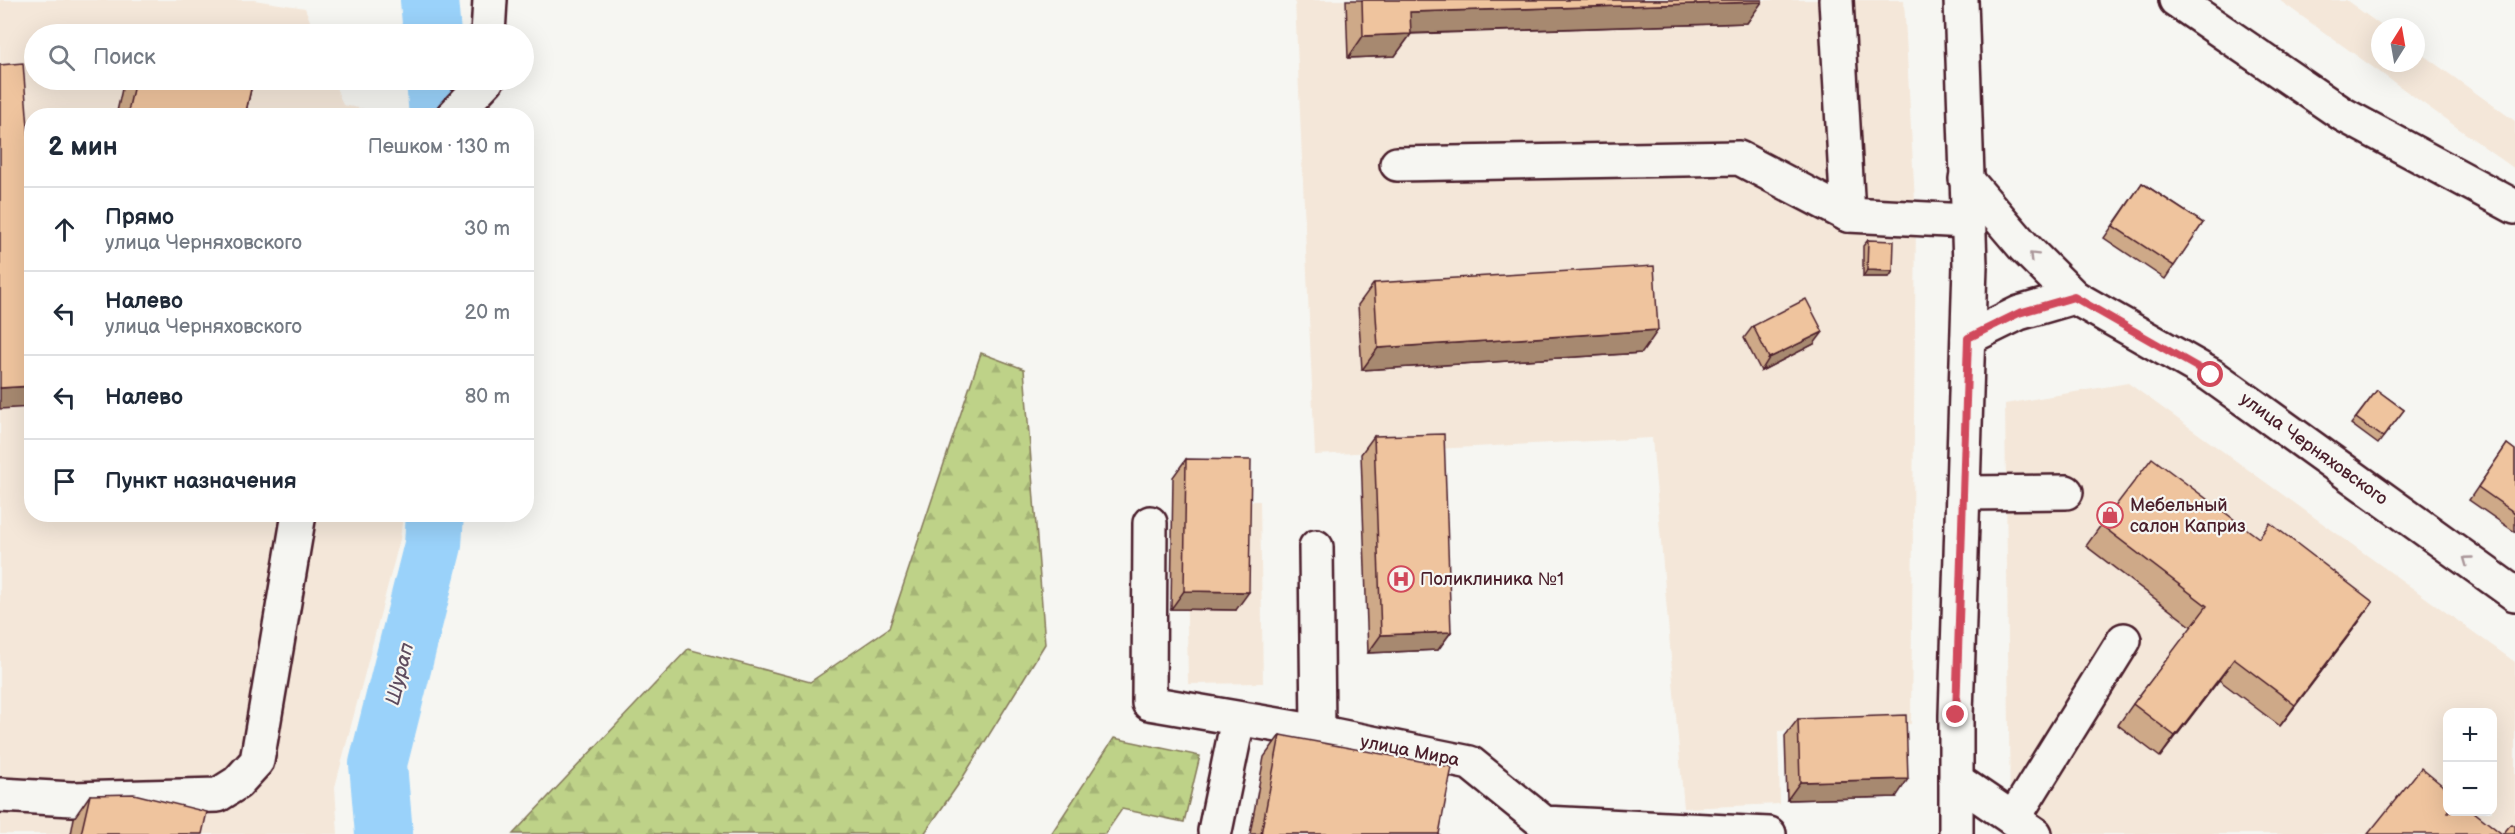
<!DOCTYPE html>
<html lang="ru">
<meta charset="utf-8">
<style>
:root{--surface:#fff;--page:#f6f6f7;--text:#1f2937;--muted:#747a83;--line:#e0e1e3}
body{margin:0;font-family:"Balsamiq Sans",sans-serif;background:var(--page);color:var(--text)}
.controls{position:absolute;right:18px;bottom:18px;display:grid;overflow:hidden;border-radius:12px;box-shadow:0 6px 24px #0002}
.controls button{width:54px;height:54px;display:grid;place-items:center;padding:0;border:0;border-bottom:2px solid var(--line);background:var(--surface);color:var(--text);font:30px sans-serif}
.compass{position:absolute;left:2371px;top:18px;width:54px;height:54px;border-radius:50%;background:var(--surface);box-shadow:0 6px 24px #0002;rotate:11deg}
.stop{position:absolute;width:18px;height:18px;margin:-14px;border:4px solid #d1495b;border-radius:50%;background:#fff}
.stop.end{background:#d1495b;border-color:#fff;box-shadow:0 2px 6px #0008}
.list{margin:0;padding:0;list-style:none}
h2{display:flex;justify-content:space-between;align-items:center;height:78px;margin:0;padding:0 24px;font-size:26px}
h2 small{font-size:20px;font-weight:400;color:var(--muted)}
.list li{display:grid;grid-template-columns:39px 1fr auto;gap:18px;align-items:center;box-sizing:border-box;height:84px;padding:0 24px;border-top:2px solid var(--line)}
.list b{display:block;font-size:22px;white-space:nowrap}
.list p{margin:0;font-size:20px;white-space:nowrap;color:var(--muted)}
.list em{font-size:20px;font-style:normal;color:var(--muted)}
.icon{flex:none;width:33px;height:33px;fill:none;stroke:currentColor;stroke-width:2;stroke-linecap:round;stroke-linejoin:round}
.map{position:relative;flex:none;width:2515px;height:834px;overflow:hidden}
.search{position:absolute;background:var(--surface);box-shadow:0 6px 24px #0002;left:24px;top:24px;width:510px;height:66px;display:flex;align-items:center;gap:15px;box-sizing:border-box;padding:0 21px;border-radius:33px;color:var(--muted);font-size:22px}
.panel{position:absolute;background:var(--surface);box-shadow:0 6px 24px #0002;left:24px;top:108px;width:510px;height:414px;border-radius:24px}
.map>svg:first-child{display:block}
.built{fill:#f4e7d9;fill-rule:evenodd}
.forest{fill:url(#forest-firs);stroke:#84785a;stroke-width:1.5}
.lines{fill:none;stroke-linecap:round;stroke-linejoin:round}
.river{stroke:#9ad2fa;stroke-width:58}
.minor-casing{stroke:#4a1f2b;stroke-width:38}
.major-casing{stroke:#4a1f2b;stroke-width:38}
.minor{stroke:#f6f6f2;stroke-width:33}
.major{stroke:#f6f6f2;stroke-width:33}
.wall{fill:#cea988;stroke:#4a1f2b;stroke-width:1.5}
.shaded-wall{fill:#a7896f;stroke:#4a1f2b;stroke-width:1.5}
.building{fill:#efc49e;stroke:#4a1f2b;stroke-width:1.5}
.oneway{stroke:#a99598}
.route{stroke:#d1495b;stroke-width:8}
.labels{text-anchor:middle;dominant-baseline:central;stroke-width:4.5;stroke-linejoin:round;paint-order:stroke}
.street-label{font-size:18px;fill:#4a1f2b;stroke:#f6f6f2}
.poi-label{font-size:18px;fill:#4a1f2b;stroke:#f6f6f2;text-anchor:start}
.water-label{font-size:20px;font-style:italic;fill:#5e4c5f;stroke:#f6f6f2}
</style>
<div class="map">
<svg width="2515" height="834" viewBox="0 0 2515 834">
<defs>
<pattern id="forest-firs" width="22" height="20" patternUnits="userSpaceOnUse" patternTransform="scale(1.5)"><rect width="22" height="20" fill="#bed288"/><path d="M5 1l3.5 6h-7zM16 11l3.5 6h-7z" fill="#a5b476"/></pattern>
</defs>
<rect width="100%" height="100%" fill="#f6f6f2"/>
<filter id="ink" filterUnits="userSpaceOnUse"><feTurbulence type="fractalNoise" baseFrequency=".0167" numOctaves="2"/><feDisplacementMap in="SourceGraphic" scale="12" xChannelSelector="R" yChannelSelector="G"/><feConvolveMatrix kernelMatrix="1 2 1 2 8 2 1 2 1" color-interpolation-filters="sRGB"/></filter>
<g filter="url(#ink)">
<g class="built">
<polygon points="0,0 254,0 305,8 315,34 34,34 34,80 333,80 343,105 395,115 32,116 32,514 403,515 400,539 335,787 338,834 0,834"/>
<polygon points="1295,0 1904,0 1916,220 1911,724 1778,731 1780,804 1684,808 1652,438 1315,455"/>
<polygon points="2279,0 2346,0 2383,27 2380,27 2380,63 2416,63 2416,50 2515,121 2515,169"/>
<path d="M 2128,383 L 2515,662 L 2515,834 L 2057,834 L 2010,811 L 2005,404 ZM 2448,712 L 2492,712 L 2492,812 L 2448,812 Z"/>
<polygon points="1185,501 1260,501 1263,683 1188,684"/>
</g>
<g class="forest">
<polygon points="981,353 1024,369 1045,644 960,782 924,834 513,834 688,649 810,682 889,628"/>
<polygon points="1114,738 1200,756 1184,822 1122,809 1105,834 1051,834"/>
</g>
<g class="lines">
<g class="river">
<polyline points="429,0 432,34"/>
<polyline points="435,80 438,116"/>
<polyline points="384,834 378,764 433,545 435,514"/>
</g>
<g class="minor-casing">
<g id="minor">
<polyline points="1836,0 1848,215"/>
<polyline points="2176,0 2344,115 2515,207"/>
<polyline points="488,34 490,0"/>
<polyline points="453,116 487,80"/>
<polyline points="1397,164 1739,158 1848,215 1967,221"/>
<polyline points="1966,179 2024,247 2074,297"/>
<polyline points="1968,338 2019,313 2074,297 2211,375 2515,594"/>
<polyline points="1964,493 2066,492"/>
<polyline points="1150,523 1149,703 1318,732 1470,763 1544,823 1769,834"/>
<polyline points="1316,547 1318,732"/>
<polyline points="1956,780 2035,834"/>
<polyline points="0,795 72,799 218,795 237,783 257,761 299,514"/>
<polyline points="2013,819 2124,640"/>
<polyline points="1215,831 1238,719"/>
</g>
</g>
<g class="major-casing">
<polyline id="major" points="1956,834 1956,715 1970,265 1961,0"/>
</g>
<use href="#minor" class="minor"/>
<use href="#major" class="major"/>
</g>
<g class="wall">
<polygon points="1346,0 1762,0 1747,23 1411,34 1395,56 1348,58"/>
<polygon points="124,80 253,80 245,116 116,116"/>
<polygon points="2142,183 2203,223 2165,279 2104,238"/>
<polygon points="1868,240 1893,271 1889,277 1863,277 1863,246"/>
<polygon points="1374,283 1642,353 1362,370 1358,305"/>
<polygon points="1753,326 1814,344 1761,371 1744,338"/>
<polygon points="2377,390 2404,410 2378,444 2351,424"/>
<polygon points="1374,436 1451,632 1438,650 1368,653 1361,454"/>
<polygon points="2507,444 2515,450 2515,532 2469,500"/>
<polygon points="1186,459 1236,610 1171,609 1173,477"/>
<polygon points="2101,525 2259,538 2373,602 2358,623 2280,726 2219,680 2160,757 2118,725 2133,704 2192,627 2086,546"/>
<polygon points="1798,719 1896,797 1787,800 1785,736"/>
<polygon points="1280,735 1439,834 1250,834 1264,757"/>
<polygon points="90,795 202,834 71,834 74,818"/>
</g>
<g class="shaded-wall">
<polygon points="1762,2 1747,23 1394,34 1410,12"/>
<polygon points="1411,34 1395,56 1348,58 1363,36"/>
<polygon points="1867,270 1893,271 1889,277 1863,277"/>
<polygon points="1658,330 1642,353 1362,370 1378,348"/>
<polygon points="1823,332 1814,344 1761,371 1769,358"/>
<polygon points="32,386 31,407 0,409 0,388"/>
<polygon points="1184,591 1249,592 1236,610 1171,609"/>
<polygon points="2373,602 2358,623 2280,726 2295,705"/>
<polygon points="1451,632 1438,650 1368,653 1381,635"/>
<polygon points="2234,659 2219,680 2160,757 2175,736"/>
<polygon points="1908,779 1896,797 1787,800 1800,782"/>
</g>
<g class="building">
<polygon points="1362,0 1762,0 1762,2 1410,12 1411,34 1363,36"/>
<polygon points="145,32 156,34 145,34"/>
<polygon points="23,63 32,179 32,386 0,388 0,65"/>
<polygon points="135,80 253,80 245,116 127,116"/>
<polygon points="2142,183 2203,223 2174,266 2113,226"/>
<polygon points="1868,240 1894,241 1893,271 1867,270"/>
<polygon points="1654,266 1658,330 1378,348 1374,283"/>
<polygon points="1806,299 1823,332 1769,358 1753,326"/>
<polygon points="2377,390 2404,410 2383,437 2356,418"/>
<polygon points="1444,434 1451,632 1381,635 1374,436"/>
<polygon points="2507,444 2515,450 2515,513 2478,487"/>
<polygon points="2152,458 2259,538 2270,523 2373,602 2295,705 2234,659 2175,736 2133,704 2207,606 2101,525"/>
<polygon points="1186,459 1251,460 1249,592 1184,591"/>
<polygon points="1906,715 1908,779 1800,782 1798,719"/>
<polygon points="1280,735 1452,767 1439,834 1261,834"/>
<polygon points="2421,768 2448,790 2448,812 2474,812 2502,834 2368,834"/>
<polygon points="134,794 207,812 202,834 81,834 90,795"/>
<polygon points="2511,824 2515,826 2515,834 2503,834"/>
</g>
<defs><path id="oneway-chevron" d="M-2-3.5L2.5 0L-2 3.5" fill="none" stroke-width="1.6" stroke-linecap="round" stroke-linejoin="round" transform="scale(1.5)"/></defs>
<g class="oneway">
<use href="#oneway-chevron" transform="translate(2033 256) rotate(-135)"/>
<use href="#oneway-chevron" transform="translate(2467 560) rotate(-144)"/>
</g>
</g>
<g class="lines" filter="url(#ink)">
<polyline class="route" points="1956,715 1968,338 2019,313 2074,297 2211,375"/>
</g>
<defs>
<g id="shop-ring" transform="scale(1.35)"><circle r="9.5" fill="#f6f6f2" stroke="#d1495b" stroke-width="1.5"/><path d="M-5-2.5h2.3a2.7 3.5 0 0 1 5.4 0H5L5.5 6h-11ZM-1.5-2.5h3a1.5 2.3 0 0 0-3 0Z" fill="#d1495b"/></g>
<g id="hospital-ring" transform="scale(1.35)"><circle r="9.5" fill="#f6f6f2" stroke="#d1495b" stroke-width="1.5"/><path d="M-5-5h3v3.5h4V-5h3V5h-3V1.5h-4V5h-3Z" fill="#d1495b"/></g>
</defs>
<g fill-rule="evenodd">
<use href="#shop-ring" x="2110" y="515"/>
<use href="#hospital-ring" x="1401" y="579"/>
</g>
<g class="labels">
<g class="street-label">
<text transform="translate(2314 449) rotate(36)">улица Черняховского</text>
<text transform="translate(1410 751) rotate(11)">улица Мира</text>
</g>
<g class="poi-label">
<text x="2130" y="505">Мебельный<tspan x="2130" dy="21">салон Каприз</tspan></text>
<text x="1420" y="579">Поликлиника №1</text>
</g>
<g class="water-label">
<text transform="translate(400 674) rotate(-76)">Шурап</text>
</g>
</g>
</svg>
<div class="controls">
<button>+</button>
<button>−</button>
</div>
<svg class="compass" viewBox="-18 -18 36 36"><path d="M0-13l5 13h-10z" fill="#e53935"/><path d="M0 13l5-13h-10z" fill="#747a83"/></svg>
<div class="stop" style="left:2211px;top:375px"></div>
<div class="stop end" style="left:1956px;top:715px"></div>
<div class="search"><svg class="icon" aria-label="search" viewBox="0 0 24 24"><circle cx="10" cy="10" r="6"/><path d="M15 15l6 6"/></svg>Поиск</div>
<section class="panel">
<h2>2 мин<small>Пешком · 130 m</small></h2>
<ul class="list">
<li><svg class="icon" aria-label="ahead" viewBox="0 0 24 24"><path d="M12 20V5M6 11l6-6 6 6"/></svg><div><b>Прямо</b><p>улица Черняховского</p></div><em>30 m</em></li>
<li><svg class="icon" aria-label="left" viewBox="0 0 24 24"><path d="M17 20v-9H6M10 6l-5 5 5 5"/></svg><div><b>Налево</b><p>улица Черняховского</p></div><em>20 m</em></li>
<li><svg class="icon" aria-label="left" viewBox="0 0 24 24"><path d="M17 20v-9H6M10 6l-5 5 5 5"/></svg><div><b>Налево</b></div><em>80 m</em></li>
<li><svg class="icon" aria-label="arrive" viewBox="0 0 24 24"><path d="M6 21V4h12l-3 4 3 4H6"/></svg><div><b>Пункт назначения</b></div></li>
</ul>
</section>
</div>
